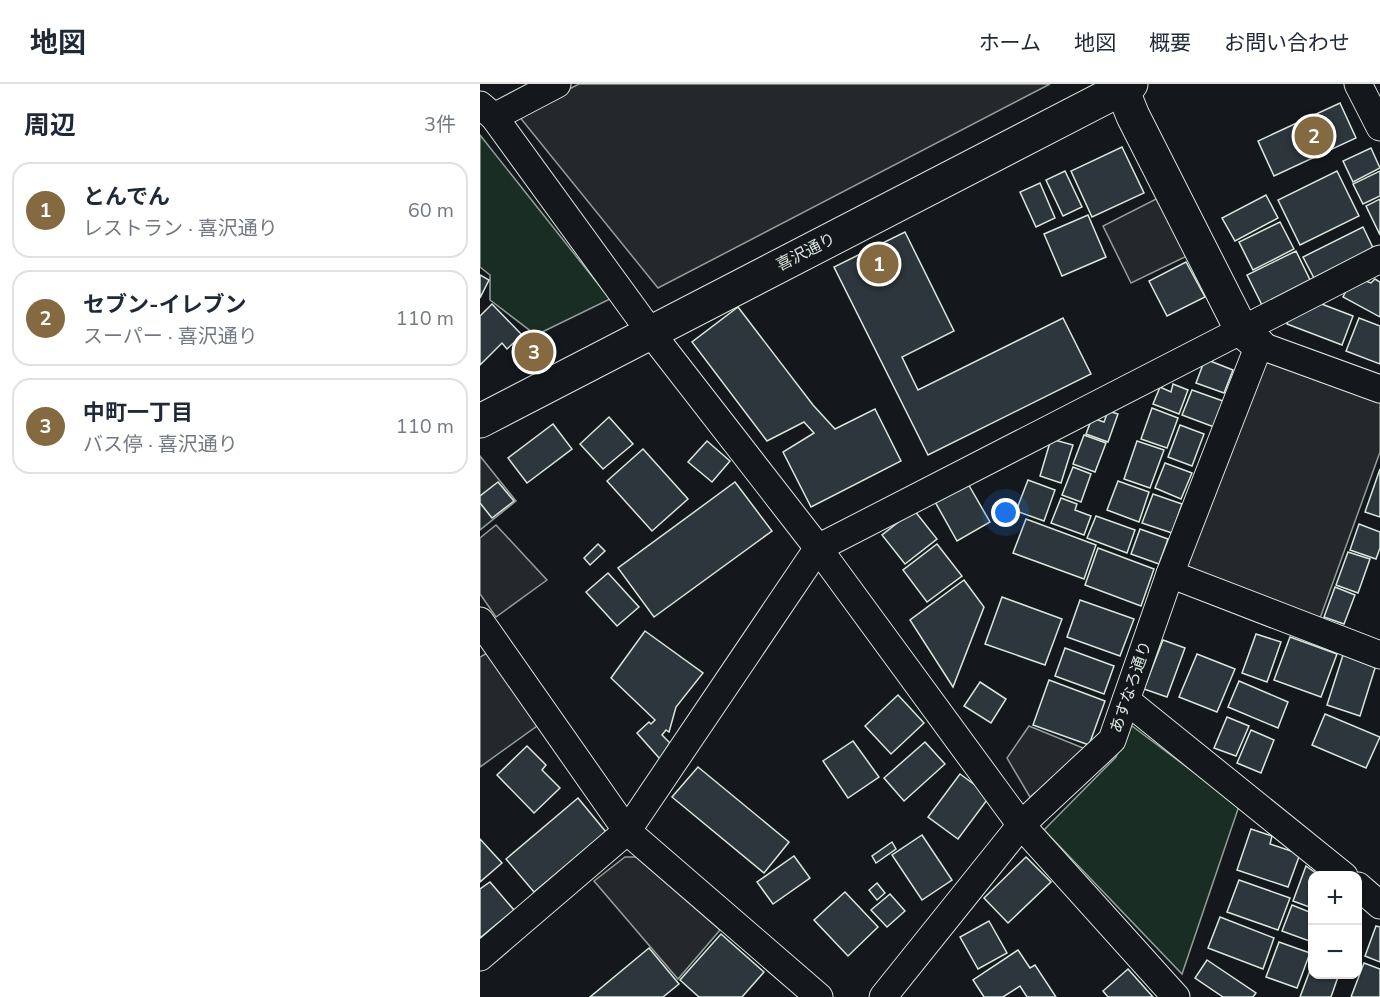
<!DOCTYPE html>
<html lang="ja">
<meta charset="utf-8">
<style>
:root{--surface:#fff;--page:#f2f2f3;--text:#1f2937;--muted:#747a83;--line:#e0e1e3;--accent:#846941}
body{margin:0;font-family:"Nunito Sans","Noto Sans JP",sans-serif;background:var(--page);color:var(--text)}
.controls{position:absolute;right:18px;bottom:18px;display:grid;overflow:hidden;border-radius:12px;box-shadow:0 2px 4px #0004}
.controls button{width:54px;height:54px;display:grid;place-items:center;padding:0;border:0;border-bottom:2px solid var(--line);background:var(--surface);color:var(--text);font:30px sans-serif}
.you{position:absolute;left:526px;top:429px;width:21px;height:21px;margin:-15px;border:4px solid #fff;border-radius:50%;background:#1a73e8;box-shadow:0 0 0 9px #1a73e833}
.badge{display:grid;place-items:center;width:39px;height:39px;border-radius:50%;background:var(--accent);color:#fff;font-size:20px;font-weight:700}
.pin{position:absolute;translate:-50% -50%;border:3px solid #fff;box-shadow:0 2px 6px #0006}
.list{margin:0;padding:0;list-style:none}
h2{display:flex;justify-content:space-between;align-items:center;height:78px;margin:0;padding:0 24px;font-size:26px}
h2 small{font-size:20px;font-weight:400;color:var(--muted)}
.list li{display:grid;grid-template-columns:39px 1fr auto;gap:18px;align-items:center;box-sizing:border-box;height:96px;margin:0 12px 12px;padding:0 12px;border:2px solid var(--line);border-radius:18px}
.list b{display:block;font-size:22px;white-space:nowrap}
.list p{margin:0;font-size:20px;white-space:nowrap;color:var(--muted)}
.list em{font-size:20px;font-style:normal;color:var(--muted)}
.map{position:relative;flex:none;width:900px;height:913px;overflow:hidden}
header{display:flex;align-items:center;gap:36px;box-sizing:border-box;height:84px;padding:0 30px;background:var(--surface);border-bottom:2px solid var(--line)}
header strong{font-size:28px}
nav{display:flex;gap:33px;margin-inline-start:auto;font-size:21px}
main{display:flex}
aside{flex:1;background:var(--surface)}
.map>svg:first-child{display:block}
.green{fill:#1a2d24;stroke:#939e99;stroke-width:1.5}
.parking{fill:#24282b;stroke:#939e99;stroke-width:1.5}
.building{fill:#2c363c;stroke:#d8e6dc;stroke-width:1.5}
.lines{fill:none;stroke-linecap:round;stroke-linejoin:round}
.street-casing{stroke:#d8e6dc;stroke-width:29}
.secondary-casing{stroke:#d8e6dc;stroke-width:35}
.street{stroke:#14181c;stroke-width:27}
.secondary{stroke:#14181c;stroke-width:33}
.labels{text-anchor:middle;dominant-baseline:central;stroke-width:4.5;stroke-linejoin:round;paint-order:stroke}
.street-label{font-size:16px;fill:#d8e6dc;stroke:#14181c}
</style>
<header>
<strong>地図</strong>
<nav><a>ホーム</a><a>地図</a><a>概要</a><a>お問い合わせ</a></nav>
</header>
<main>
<aside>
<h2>周辺<small>3件</small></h2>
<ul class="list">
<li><span class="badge">1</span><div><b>とんでん</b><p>レストラン · 喜沢通り</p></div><em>60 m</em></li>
<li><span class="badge">2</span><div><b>セブン-イレブン</b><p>スーパー · 喜沢通り</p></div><em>110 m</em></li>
<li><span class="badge">3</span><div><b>中町一丁目</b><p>バス停 · 喜沢通り</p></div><em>110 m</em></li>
</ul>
</aside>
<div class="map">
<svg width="900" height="913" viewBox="0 0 900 913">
<rect width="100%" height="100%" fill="#14181c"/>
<g class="green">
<polygon points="0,51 130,215 56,251 10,216 10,191 0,183"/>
<polygon points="648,639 759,722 702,890 564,746 636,673"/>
</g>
<g class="parking">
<polygon points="99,0 570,0 178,204 38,31"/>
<polygon points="678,114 707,172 651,199 623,142"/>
<polygon points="782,274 900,316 900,368 839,537 705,490"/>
<polygon points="0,372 36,417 0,446"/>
<polygon points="16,441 67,496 16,533 0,510 0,454"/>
<polygon points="9,568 57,642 0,683 0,573"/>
<polygon points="549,642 608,666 550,713 527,674"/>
<polygon points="145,773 156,773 240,846 198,895 114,797"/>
</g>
<g class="building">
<polygon points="860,19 876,54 794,92 778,57"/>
<polygon points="642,63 664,109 612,133 591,87"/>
<polygon points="891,64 900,84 873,98 863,77"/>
<polygon points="585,87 602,123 583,132 566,96"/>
<polygon points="857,87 879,132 820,161 798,116"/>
<polygon points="900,87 900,112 883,120 873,100"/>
<polygon points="560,99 575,134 556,143 540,108"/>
<polygon points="786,111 798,134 755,157 742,134"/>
<polygon points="900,115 900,151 886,122"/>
<polygon points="608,131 626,173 582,192 564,150"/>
<polygon points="800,138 814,165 773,186 759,158"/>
<polygon points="883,143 894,166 835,196 823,173"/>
<polygon points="425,148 474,247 422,273 438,306 583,234 611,290 448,371 354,183"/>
<polygon points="816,167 832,200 783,223 767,191"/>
<polygon points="706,178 725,213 687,232 669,197"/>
<polygon points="0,191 9,196 0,214"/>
<polygon points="895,195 900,198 900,233 863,213 868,203 883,196 891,199"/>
<polygon points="839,219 873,232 862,261 807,240 810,230"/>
<polygon points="12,220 42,251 27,265 22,259 0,281 0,232"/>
<polygon points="258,223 333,321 355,345 395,325 421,377 331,423 303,368 334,349 324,338 287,357 212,258"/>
<polygon points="879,234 900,242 900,280 866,267"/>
<polygon points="725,275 753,286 744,309 716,299"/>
<polygon points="693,300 708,306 699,330 673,320 680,303 691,308"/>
<polygon points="712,306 743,317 734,343 702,331"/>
<polygon points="672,324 698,334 687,364 661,355"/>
<polygon points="628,327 638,330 628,358 606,350 612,334 624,338"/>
<polygon points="129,333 153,360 123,385 100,360"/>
<polygon points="73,340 92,365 47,399 28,374"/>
<polygon points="700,341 724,350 712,382 688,373"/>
<polygon points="604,351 626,359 615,388 593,380"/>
<polygon points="571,355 593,361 581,399 560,392"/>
<polygon points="227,357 250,377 232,398 208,378"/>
<polygon points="657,357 684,366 670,404 644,395"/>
<polygon points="163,365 208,415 172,447 127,397"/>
<polygon points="685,379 712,389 701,415 675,404"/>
<polygon points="593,383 611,390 601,418 582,411"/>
<polygon points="900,385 900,433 885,428"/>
<polygon points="548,396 575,406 564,437 536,427"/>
<polygon points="638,397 669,408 659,438 627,426"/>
<polygon points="18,398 34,417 12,434 0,419 0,412"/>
<polygon points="255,398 292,447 174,533 138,484"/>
<polygon points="487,398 510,438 477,457 454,416"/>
<polygon points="673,410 702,420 692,449 662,439"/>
<polygon points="581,414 597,420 595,426 611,432 604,451 571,439"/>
<polygon points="434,426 457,455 425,480 402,451"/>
<polygon points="616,432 655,446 647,469 607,454"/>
<polygon points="546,435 616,461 604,495 533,469"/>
<polygon points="879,440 900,448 900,464 896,475 870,466"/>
<polygon points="660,445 688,455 679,480 651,470"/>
<polygon points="118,460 125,467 110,481 104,474"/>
<polygon points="457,460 482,492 447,518 423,486"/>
<polygon points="618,464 674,485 661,522 605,501"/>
<polygon points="868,468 890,475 878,509 856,501"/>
<polygon points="128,489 159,523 137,542 106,508"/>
<polygon points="484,496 504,523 473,603 430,536"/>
<polygon points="855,503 875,511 864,540 844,533"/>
<polygon points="522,513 582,535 565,581 505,560"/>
<polygon points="600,516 654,535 640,572 587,553"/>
<polygon points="165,547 223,589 196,623 189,648 186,646 182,651 190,659 180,675 157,649 169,638 171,640 175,636 131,594"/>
<polygon points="776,550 801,558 787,598 762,589"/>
<polygon points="810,553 857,570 841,613 794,596"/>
<polygon points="683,556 705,564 687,613 664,605"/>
<polygon points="585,564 634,582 624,610 575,592"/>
<polygon points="717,570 755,585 737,628 699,613"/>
<polygon points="863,571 896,581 880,632 847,621"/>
<polygon points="569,596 625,617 609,661 553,641"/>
<polygon points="759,597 808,618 798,644 748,623"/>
<polygon points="500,598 526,615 511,639 484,622"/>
<polygon points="418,611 444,639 411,670 385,642"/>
<polygon points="845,630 900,653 886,684 832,661"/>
<polygon points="747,633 769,642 756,672 734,664"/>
<polygon points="771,646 794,656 781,689 757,679"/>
<polygon points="373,657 399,693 368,714 343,677"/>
<polygon points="445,658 465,680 424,717 404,694"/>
<polygon points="47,662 66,681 62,686 80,704 54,729 17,691"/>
<polygon points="218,683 309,758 284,789 192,713"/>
<polygon points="480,690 510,712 478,755 448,733"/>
<polygon points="98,714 126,748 54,808 26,775"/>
<polygon points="771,745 792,752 790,760 820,770 808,803 757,786"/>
<polygon points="442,751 472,796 442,816 412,771"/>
<polygon points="0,755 22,779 0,798"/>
<polygon points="412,758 416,765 396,779 392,772"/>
<polygon points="314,772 330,794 293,820 277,798"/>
<polygon points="546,773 571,798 528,839 504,814"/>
<polygon points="826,782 840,792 832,792 832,824 813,817"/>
<polygon points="759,796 810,814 798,846 747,828"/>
<polygon points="10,798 34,826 0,854 0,805"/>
<polygon points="397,799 405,809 397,816 389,806"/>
<polygon points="365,808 398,843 368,872 334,836"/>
<polygon points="410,810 425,827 407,843 391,826"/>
<polygon points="812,821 832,829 832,858 802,847"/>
<polygon points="740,833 794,854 783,885 728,864"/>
<polygon points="509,837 527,869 498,885 480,853"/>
<polygon points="896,842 900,843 900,878 885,872"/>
<polygon points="241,850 284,888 262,913 219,913 200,896"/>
<polygon points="799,858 830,869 817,904 786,893"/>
<polygon points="169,864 199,900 183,913 110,913"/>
<polygon points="538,866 550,884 555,881 576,913 547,913 540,902 523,913 504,913 493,896"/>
<polygon points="727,876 776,909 773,913 743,913 715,894"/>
<polygon points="884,879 900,885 900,913 871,913"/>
<polygon points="832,881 832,890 859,890 851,913 820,913"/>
<polygon points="648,885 673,913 628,913 623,907"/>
</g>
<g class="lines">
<g class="street-casing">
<g id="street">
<polyline points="878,0 900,43"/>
<polyline points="0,21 14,33 171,249 338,464 541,741 696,913"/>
<polyline points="14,33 77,0"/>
<polyline points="690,490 900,571"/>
<polyline points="0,537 147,747 339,913"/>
<polyline points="646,616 864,792"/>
<polyline points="878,802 900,821"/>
<polyline points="0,873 147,747 338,464 900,175"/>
<polyline points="403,913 541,741 632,656 690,490 779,261 900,305"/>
</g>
</g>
<g class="secondary-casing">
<g id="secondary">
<polyline points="640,0 653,32 762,247 779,261"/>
<polyline points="0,337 651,0"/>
</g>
</g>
<use href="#street" class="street"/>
<use href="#secondary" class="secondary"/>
</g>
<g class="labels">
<g class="street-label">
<text transform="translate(326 168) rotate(-27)">喜沢通り</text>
<text transform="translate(651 603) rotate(-71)">あすなろ通り</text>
</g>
</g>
</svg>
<div class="controls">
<button>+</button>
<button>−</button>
</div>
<div class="you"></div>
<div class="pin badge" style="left:399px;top:180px">1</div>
<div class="pin badge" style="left:834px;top:52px">2</div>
<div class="pin badge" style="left:54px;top:268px">3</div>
</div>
</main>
